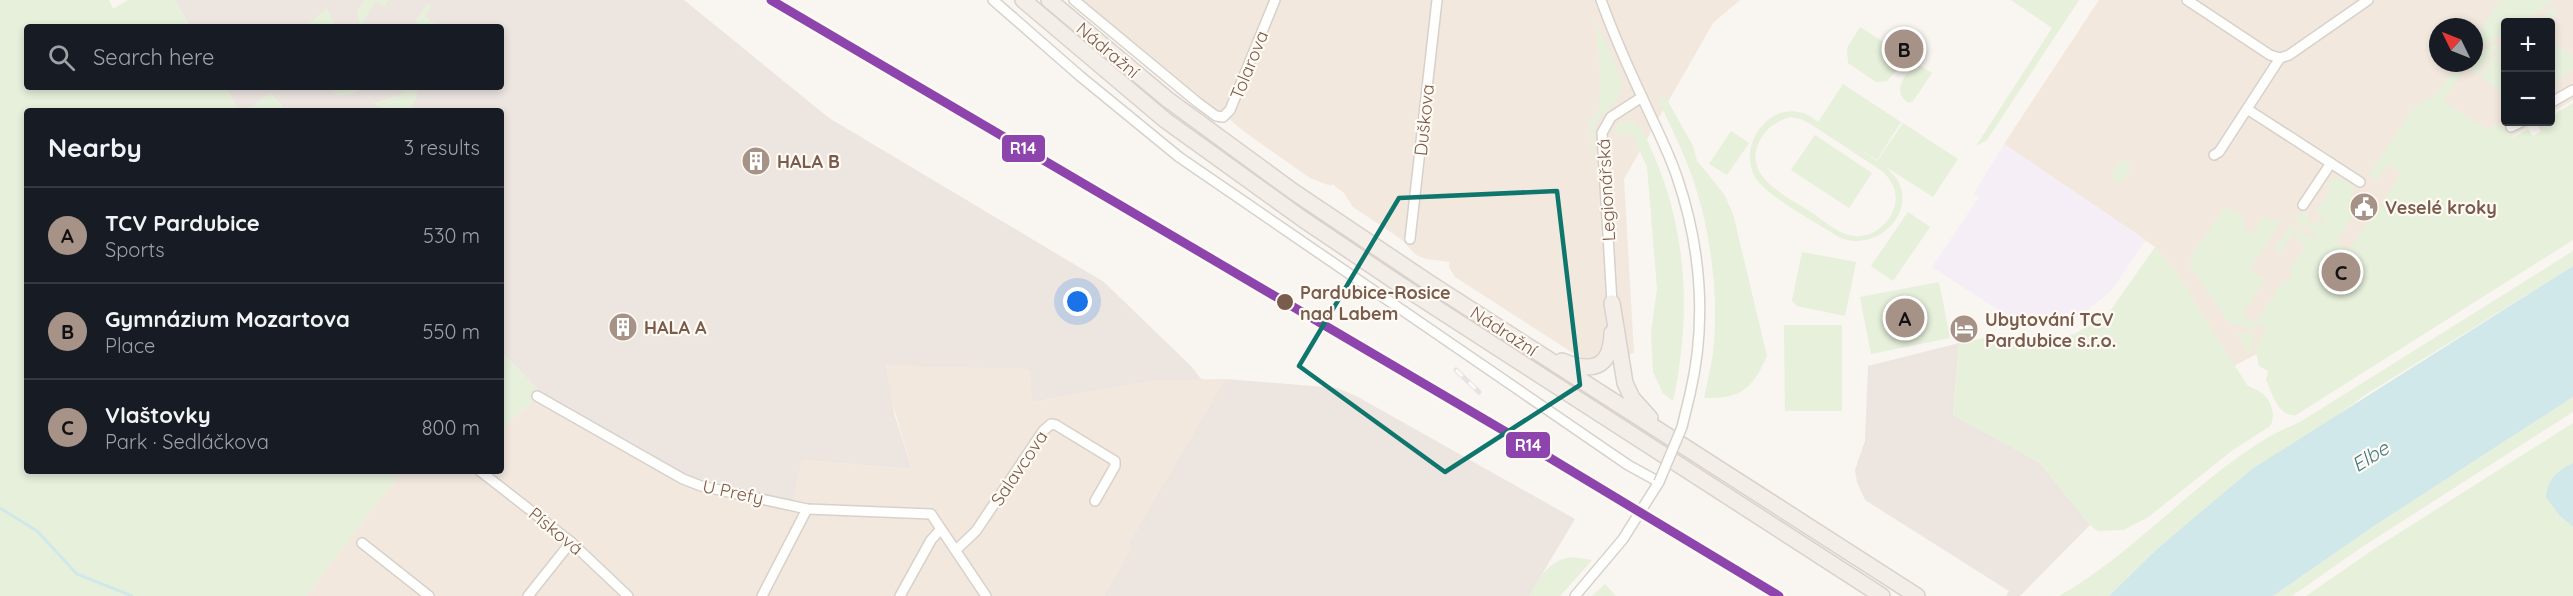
<!DOCTYPE html>
<meta charset="utf-8">
<style>
:root{--surface:#171b24;--page:#242831;--text:#f1f3f6;--muted:#9ea1a6;--line:#363941;--accent:#a69286}
body{margin:0;font-family:Quicksand,sans-serif;background:var(--page);color:var(--text)}
.controls{position:absolute;right:18px;top:18px;display:grid;overflow:hidden;border-radius:6px;box-shadow:0 3px 9px #0003}
.controls button{width:54px;height:54px;display:grid;place-items:center;padding:0;border:0;border-bottom:2px solid var(--line);background:var(--surface);color:var(--text);font:30px sans-serif}
.compass{position:absolute;left:2429px;top:18px;width:54px;height:54px;border-radius:50%;background:var(--surface);box-shadow:0 3px 9px #0003;rotate:313deg}
.you{position:absolute;left:1078px;top:302px;width:21px;height:21px;margin:-15px;border:4px solid #fff;border-radius:50%;background:#1a73e8;box-shadow:0 0 0 9px #1a73e833}
.badge{display:grid;place-items:center;width:39px;height:39px;border-radius:50%;background:var(--accent);color:#111;font-size:20px;font-weight:700}
.pin{position:absolute;translate:-50% -50%;border:3px solid #fff;box-shadow:0 2px 6px #0006}
.list{margin:0;padding:0;list-style:none}
h2{display:flex;justify-content:space-between;align-items:center;height:78px;margin:0;padding:0 24px;font-size:26px}
h2 small{font-size:20px;font-weight:400;color:var(--muted)}
.list li{display:grid;grid-template-columns:39px 1fr auto;gap:18px;align-items:center;box-sizing:border-box;height:96px;padding:0 24px;border-top:2px solid var(--line)}
.list b{display:block;font-size:22px;white-space:nowrap}
.list p{margin:0;font-size:20px;white-space:nowrap;color:var(--muted)}
.list em{font-size:20px;font-style:normal;color:var(--muted)}
.icon{flex:none;width:33px;height:33px;fill:none;stroke:currentColor;stroke-width:2;stroke-linecap:round;stroke-linejoin:round}
.map{position:relative;flex:none;width:2573px;height:596px;overflow:hidden}
.search{position:absolute;background:var(--surface);box-shadow:0 3px 9px #0003;left:24px;top:24px;width:480px;height:66px;display:flex;align-items:center;gap:15px;box-sizing:border-box;padding:0 21px;border-radius:6px;color:var(--muted);font-size:22px}
.panel{position:absolute;background:var(--surface);box-shadow:0 3px 9px #0003;left:24px;top:108px;width:480px;height:366px;border-radius:6px}
.map>svg:first-child{display:block}
.residential{fill:#f2e8de;fill-rule:evenodd}
.industrial{fill:#ede5e0}
.education{fill:#f6eef6}
.green{fill:#e7f0db;fill-rule:evenodd}
.water{fill:#d0e8ea}
.lines{fill:none;stroke-linecap:round;stroke-linejoin:round}
.stream{stroke:#d0e8ea;stroke-width:3}
.minor-casing{stroke:#d7d1cb;stroke-width:12}
.primary-casing{stroke:#dad1cc;stroke-width:18}
.minor{stroke:#fefefd;stroke-width:9}
.primary{stroke:#f3eee8;stroke-width:15}
.rail-casing{stroke:#e6e3e7;stroke-width:5}
.rail{stroke:#fffaf3;stroke-width:3;stroke-dasharray:9;stroke-linecap:butt}
.minor-bridge-casing{stroke:#d7d1cb;stroke-width:12;stroke-linecap:butt}
.minor-bridge{stroke:#fefefd;stroke-width:9}
.rail-1-casing{stroke:#fffaf3;stroke-width:14}
.rail-1{stroke:#8e44ad;stroke-width:9}
.marked{fill:none;stroke:#0f766e;stroke-width:4.5;stroke-linejoin:round}
.stop-dot{fill:#7a5c4d;stroke:#fffaf3;stroke-width:2}
.labels{text-anchor:middle;dominant-baseline:central;stroke-width:4.5;stroke-linejoin:round;paint-order:stroke}
.street-label{font-size:18px;fill:#7a5c4d;stroke:#fffaf3}
.poi-label{font-size:18px;font-weight:bold;fill:#7a5c4d;stroke:#fffaf3;text-anchor:start}
.stop-label{font-size:18px;font-weight:bold;fill:#7a5c4d;stroke:#fffaf3;text-anchor:start}
.water-label{font-size:20px;font-style:italic;fill:#437c86;stroke:#fffaf3}
.line-badge{stroke:#fffaf3;stroke-width:2}
.badge-label{font-size:16px;text-anchor:middle;font-weight:bold;fill:#fff}
</style>
<div class="map">
<svg width="2573" height="596" viewBox="0 0 2573 596">
<rect width="100%" height="100%" fill="#f9f5f0"/>
<g class="residential">
<polygon points="1080,0 1740,0 1713,23 1624,179 1634,353 1600,364 1576,355 1455,277 1449,267 1450,262 1426,259 1416,255 1401,239 1353,207 1344,193 1332,184 1331,186 1310,178 1246,133 1219,111 1203,104"/>
<path d="M 2099,0 L 2573,0 L 2573,100 L 2551,113 L 2550,22 L 2506,22 L 2506,122 L 2537,122 L 2498,144 L 2312,325 L 2234,366 L 2172,266 L 2155,247 L 2004,144 ZM 2438,27 L 2474,27 L 2474,63 L 2438,63 Z"/>
<polygon points="896,363 1029,369 1034,402 1155,380 1225,379 1130,541 1129,545 1133,547 1104,596 306,596 358,527 403,471 501,471 501,429 541,393 697,481 793,502 802,460 912,469 891,399 886,365"/>
</g>
<g class="industrial">
<polygon points="175,0 684,0 829,118 1104,282 1191,366 1202,380 1155,380 1033,402 1029,369 886,365 894,413 912,469 802,460 793,502 697,481 541,393 501,351 501,111 286,111 271,93 246,111 239,111 225,87 501,87 501,27 190,27"/>
<polygon points="1959,343 1953,415 2039,462 2090,525 2020,596 2006,596 2009,591 1865,500 1857,482 1855,470 1865,441 1868,366"/>
<polygon points="1225,379 1337,388 1358,397 1575,519 1529,596 1104,596 1132,548 1129,545 1130,541"/>
</g>
<polygon class="education" points="2004,144 2146,240 2110,292 2072,322 2025,327 1932,267 1979,197 1974,193"/>
<g class="green">
<polygon points="0,0 109,0 113,9 128,0 175,0 190,27 27,27 27,87 225,87 239,111 27,111 27,471 403,471 358,527 306,596 0,596"/>
<polygon points="364,0 389,0 385,6 376,1 361,25 364,27 360,27 357,12"/>
<polygon points="2011,0 2079,0 1987,140 1976,146 2052,28"/>
<polygon points="2500,0 2550,0 2552,2 2523,22 2506,22 2505,33 2474,53 2474,39"/>
<polygon points="427,3 432,6 425,17 435,23 433,27 423,27 415,22"/>
<polygon points="327,8 335,27 305,27 326,9"/>
<polygon points="2553,8 2559,9 2550,22 2530,22"/>
<path d="M 1594,18 L 1620,75 L 1621,86 L 1623,89 C 1605,123 1590,108 1594,158 L 1592,155 L 1589,119 L 1598,113 L 1601,94 L 1596,23 L 1591,20 Z"/>
<polygon points="1860,27 1888,45 1883,53 1901,65 1887,81 1876,82 1848,63 1847,48"/>
<polygon points="2505,39 2505,95 2481,77"/>
<polygon points="2551,40 2573,55 2573,70 2551,84"/>
<polygon points="2496,43 2498,45 2478,74 2466,68 2465,63 2474,63 2474,57"/>
<path d="M 1915,62 L 1932,73 L 1913,101 L 1909,103 C 1890,92 1906,75 1915,62 Z"/>
<path d="M 2453,72 L 2460,75 L 2443,101 L 2489,131 L 2494,124 L 2501,128 L 2501,124 L 2513,137 L 2528,129 L 2533,136 L 2541,131 L 2535,122 L 2550,122 L 2551,116 L 2573,103 L 2573,240 L 2296,415 C 2279,418 2272,393 2266,380 L 2268,371 L 2259,366 C 2255,354 2256,339 2267,331 L 2263,324 L 2252,329 L 2228,322 L 2200,279 L 2189,267 L 2192,261 L 2189,259 L 2202,239 L 2230,257 L 2203,238 L 2224,208 L 2242,214 L 2244,227 L 2252,235 L 2264,217 L 2282,221 L 2249,269 L 2265,280 L 2242,314 L 2255,323 L 2284,280 L 2287,281 L 2292,274 L 2289,271 L 2306,246 L 2295,237 L 2301,230 L 2315,239 L 2317,236 L 2308,230 L 2313,221 L 2317,223 L 2319,221 L 2325,224 L 2326,223 L 2321,219 L 2322,216 L 2316,211 L 2331,189 L 2324,184 L 2338,177 L 2355,186 L 2350,194 L 2359,200 L 2356,205 L 2359,207 L 2336,241 L 2349,250 L 2378,207 L 2380,208 L 2401,173 L 2388,164 L 2377,180 L 2368,175 L 2411,112 L 2417,106 L 2436,94 Z"/>
<path d="M 1843,84 L 1901,122 L 1877,160 L 1854,146 L 1877,161 L 1903,123 L 1958,159 L 1933,197 L 1886,167 C 1890,171 1895,176 1898,181 C 1917,216 1872,255 1837,236 C 1817,223 1766,196 1755,177 C 1738,148 1766,102 1803,113 C 1808,114 1814,119 1818,122 ZM 1790,117 L 1801,119 L 1812,125 L 1882,171 C 1893,181 1899,194 1894,208 C 1889,224 1872,238 1855,236 C 1839,235 1824,221 1811,212 C 1788,197 1742,177 1759,142 C 1766,128 1775,122 1790,117 Z"/>
<polygon points="325,87 375,87 340,96"/>
<path d="M 408,87 L 417,87 C 420,97 414,103 409,111 L 386,111 L 373,103 L 397,96 Z"/>
<polygon points="271,92 286,111 246,111"/>
<path d="M 1665,96 L 1693,146 L 1697,161 L 1724,194 L 1733,214 L 1767,356 C 1752,390 1740,399 1704,398 C 1707,383 1711,368 1713,353 C 1720,291 1709,215 1685,158 C 1677,138 1667,119 1658,99 Z"/>
<path d="M 1628,121 C 1644,125 1648,143 1654,156 C 1688,235 1691,318 1673,401 L 1663,393 L 1653,372 L 1651,333 L 1657,288 L 1647,167 L 1632,134 L 1614,135 L 1616,125 Z"/>
<polygon points="1731,131 1749,143 1727,175 1709,164"/>
<polygon points="1815,135 1872,173 1849,208 1791,170"/>
<polygon points="2122,160 2129,161 2131,170 2125,180 2116,183 2112,179 2113,169"/>
<circle cx="2303" cy="219" r="7"/>
<polygon points="1908,212 1930,227 1893,281 1871,266"/>
<polygon points="2290,225 2296,227 2296,230 2279,254 2274,249"/>
<path d="M 2155,247 L 2172,266 L 2247,385 C 2252,388 2260,391 2264,395 C 2272,402 2276,417 2270,426 L 2233,450 L 2147,518 L 2123,530 L 2098,531 L 2090,525 L 2039,463 L 1953,415 L 1959,343 L 1996,336 L 2056,337 L 2075,334 L 2108,314 Z"/>
<path d="M 2573,251 L 2573,266 L 2365,395 L 2156,550 L 2109,596 L 2059,596 C 2135,553 2192,483 2267,438 C 2278,431 2290,427 2300,422 Z"/>
<polygon points="1802,252 1856,262 1845,316 1797,306 1792,301"/>
<polygon points="1939,282 1950,338 1871,354 1860,297"/>
<polygon points="1784,325 1842,325 1842,411 1785,411"/>
<polygon points="2236,332 2255,334 2251,356"/>
<polygon points="501,351 541,393 501,429"/>
<polygon points="2573,397 2573,412 2362,547 2292,596 2273,596 2374,526"/>
<polygon points="2573,423 2573,463 2571,464 2560,516 2573,527 2573,596 2306,596 2377,547"/>
<path d="M 1571,557 L 1592,560 L 1560,596 L 1529,596 C 1540,577 1548,561 1571,557 Z"/>
<polygon points="1605,584 1616,596 1592,596"/>
</g>
<g class="water">
<polygon points="2573,266 2573,397 2374,526 2273,596 2109,596 2156,550 2252,469"/>
<path d="M 2573,463 L 2573,527 L 2560,516 L 2546,497 C 2547,479 2558,471 2573,463 Z"/>
</g>
<g class="lines">
<polyline class="stream" points="0,508 37,531 77,574 132,596"/>
<g class="minor-casing">
<g id="minor">
<polyline points="993,0 1080,76 1179,157 1628,465 1659,482 1623,539 1575,596"/>
<polyline points="1074,0 1197,102 1216,116 1223,117 1230,110 1275,0"/>
<path d="M 1601,0 C 1613,33 1627,65 1642,97 C 1654,124 1668,150 1677,177 C 1701,247 1707,322 1690,394"/>
<polyline points="2187,0 2270,55 2280,58 2289,55 2368,0"/>
<polyline points="2550,103 2573,90"/>
<polyline points="2247,109 2360,182"/>
<polyline points="2511,127 2521,122"/>
<polyline points="2214,155 2219,152 2280,58"/>
<polyline points="2303,205 2331,163"/>
<polyline points="1410,239 1437,0"/>
<polyline points="1612,303 1602,133 1611,117 1642,97"/>
<polyline points="537,396 683,479 701,486 807,509 931,514 986,596"/>
<polyline points="480,471 571,542 628,596"/>
<polyline points="362,543 429,596"/>
<polyline points="956,550 976,531 1043,431 1051,424 1056,425 1115,461 1115,466 1095,501"/>
<polyline points="528,596 571,542"/>
<polyline points="762,596 807,509"/>
<polyline points="900,596 931,540 941,529"/>
</g>
</g>
<g class="primary-casing">
<g id="primary">
<polyline points="1023,0 1165,120 1304,220 1396,282 1882,596"/>
<polyline points="1049,0 1167,99 1294,192 1431,284 1917,596"/>
<polyline points="1612,303 1625,383 1632,398 1650,418"/>
<path d="M 1562,361 C 1591,373 1611,369 1612,333"/>
</g>
</g>
<use href="#minor" class="minor"/>
<use href="#primary" class="primary"/>
<g class="rail-casing">
<polyline id="rail" points="1456,370 1479,392"/>
</g>
<use href="#rail" class="rail"/>
<g class="minor-bridge-casing">
<polyline id="minor-bridge" points="1659,482 1682,427 1690,394"/>
</g>
<use href="#minor-bridge" class="minor-bridge"/>
<g class="rail-1-casing">
<polyline id="rail-1" points="771,0 1535,449 1779,596"/>
</g>
<use href="#rail-1" class="rail-1"/>
</g>
<path class="marked" d="M 1557,191 L 1580,385 L 1445,472 L 1299,366 L 1399,198 Z"/>
<defs>
<g id="building-disc" transform="scale(1.5)"><circle r="9.5" fill="#a69286" stroke="#fffaf3"/><path d="M-4-6H4V6H1V3H-1V6H-4ZM-2.5-4.3h1.7v1.8h-1.7ZM.8-4.3h1.7v1.8H.8ZM-2.5-1h1.7V.8h-1.7ZM.8-1h1.7V.8H.8Z" fill="#fff"/></g>
<g id="civic-disc" transform="scale(1.5)"><circle r="9.5" fill="#a69286" stroke="#fffaf3"/><path d="M-.6-6.5H3V-4.5H.6V-3L4-1V1h2V6H-6V1h2V-1L-.6-3ZM-1.2 2.5V6h2.4V2.5Z" fill="#fff"/></g>
<g id="hotel-disc" transform="scale(1.5)"><circle r="9.5" fill="#a69286" stroke="#fffaf3"/><path d="M-6-4.5h1.5V1H6V5H4.5V3h-9V5H-6ZM-4 0a1.8 1.8 0 1 1 3.6 0ZM.5 0V-2.5h3Q6-2.5 6 0Z" fill="#fff"/></g>
</defs>
<g fill-rule="evenodd">
<use href="#building-disc" x="756" y="161"/>
<use href="#civic-disc" x="2364" y="207"/>
<use href="#building-disc" x="623" y="327"/>
<use href="#hotel-disc" x="1964" y="329"/>
</g>
<circle class="stop-dot" cx="1285" cy="302" r="9"/>
<g class="labels">
<g class="street-label">
<text transform="translate(1108 50) rotate(40)">Nádražní</text>
<text transform="translate(1249 65) rotate(-68)">Tolarova</text>
<text transform="translate(1424 120) rotate(-84)">Duškova</text>
<text transform="translate(1606 190) rotate(-93)">Legionářská</text>
<text transform="translate(1504 331) rotate(33)">Nádražní</text>
<text transform="translate(1019 468) rotate(-56)">Salavcova</text>
<text transform="translate(733 492) rotate(12)">U Prefy</text>
<text transform="translate(556 531) rotate(39)">Písková</text>
</g>
<g class="poi-label">
<text x="777" y="161">HALA B</text>
<text x="2385" y="207">Veselé kroky</text>
<text x="1985" y="319">Ubytování TCV<tspan x="1985" dy="21">Pardubice s.r.o.</tspan></text>
<text x="644" y="327">HALA A</text>
</g>
<g class="stop-label">
<text x="1300" y="292">Pardubice-Rosice<tspan x="1300" dy="21">nad Labem</tspan></text>
</g>
<g class="water-label">
<text transform="translate(2370 456) rotate(-32)">Elbe</text>
</g>
</g>
<g class="line-badge">
<rect x="1001" y="134" width="45" height="29" rx="6" fill="#8e44ad"/>
<rect x="1505" y="431" width="46" height="28" rx="6" fill="#8e44ad"/>
</g>
<g class="badge-label">
<text x="1023" y="154">R14</text>
<text x="1528" y="451">R14</text>
</g>
</svg>
<div class="controls">
<button>+</button>
<button>−</button>
</div>
<svg class="compass" viewBox="-18 -18 36 36"><path d="M0-13l5 13h-10z" fill="#e53935"/><path d="M0 13l5-13h-10z" fill="#9ea1a6"/></svg>
<div class="you"></div>
<div class="pin badge" style="left:1905px;top:318px">A</div>
<div class="pin badge" style="left:1904px;top:49px">B</div>
<div class="pin badge" style="left:2341px;top:272px">C</div>
<div class="search"><svg class="icon" aria-label="search" viewBox="0 0 24 24"><circle cx="10" cy="10" r="6"/><path d="M15 15l6 6"/></svg>Search here</div>
<section class="panel">
<h2>Nearby<small>3 results</small></h2>
<ul class="list">
<li><span class="badge">A</span><div><b>TCV Pardubice</b><p>Sports</p></div><em>530 m</em></li>
<li><span class="badge">B</span><div><b>Gymnázium Mozartova</b><p>Place</p></div><em>550 m</em></li>
<li><span class="badge">C</span><div><b>Vlaštovky</b><p>Park · Sedláčkova</p></div><em>800 m</em></li>
</ul>
</section>
</div>
